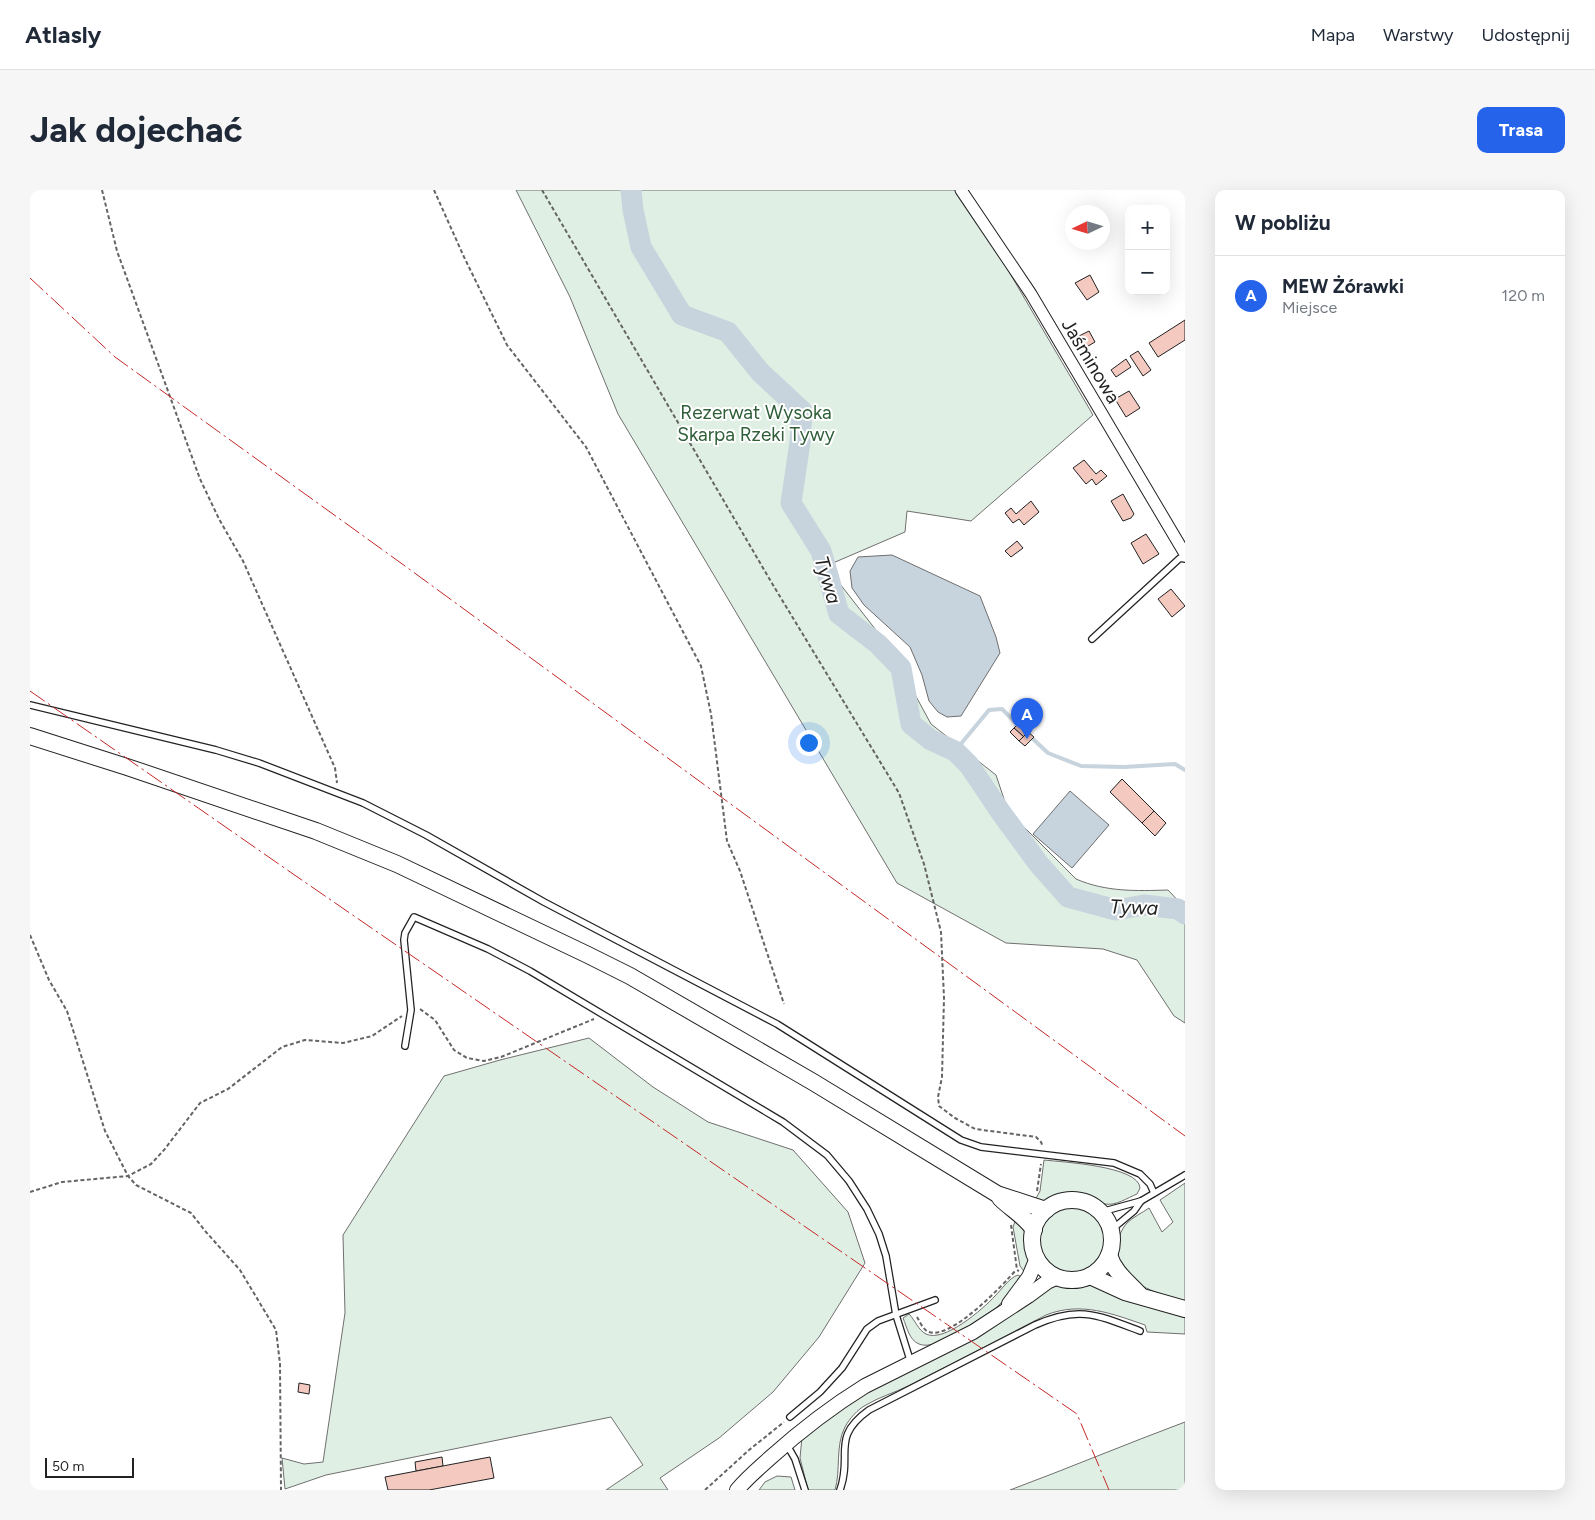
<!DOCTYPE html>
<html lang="pl">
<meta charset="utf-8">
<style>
:root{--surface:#fff;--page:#f6f6f7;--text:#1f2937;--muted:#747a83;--line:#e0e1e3;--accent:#2563eb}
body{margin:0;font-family:Figtree,sans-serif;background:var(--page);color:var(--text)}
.controls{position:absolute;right:15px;top:15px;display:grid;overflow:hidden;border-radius:10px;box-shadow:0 5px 20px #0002}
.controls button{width:45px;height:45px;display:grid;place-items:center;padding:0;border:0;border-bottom:1px solid var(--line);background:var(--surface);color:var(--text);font:25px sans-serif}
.compass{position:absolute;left:1035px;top:15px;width:45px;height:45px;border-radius:50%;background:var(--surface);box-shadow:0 5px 20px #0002;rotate:266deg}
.scale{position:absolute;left:15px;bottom:12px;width:89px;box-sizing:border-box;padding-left:5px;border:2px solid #222;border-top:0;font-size:14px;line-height:18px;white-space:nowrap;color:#222;-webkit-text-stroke:4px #fff;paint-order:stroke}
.you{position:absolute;left:778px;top:552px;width:18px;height:18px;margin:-12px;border:4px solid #fff;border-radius:50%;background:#1a73e8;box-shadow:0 0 0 8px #1a73e833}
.badge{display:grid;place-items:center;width:32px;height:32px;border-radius:50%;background:var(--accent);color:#fff;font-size:16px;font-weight:700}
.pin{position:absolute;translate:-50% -41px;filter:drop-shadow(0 1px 2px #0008)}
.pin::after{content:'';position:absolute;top:26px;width:18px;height:15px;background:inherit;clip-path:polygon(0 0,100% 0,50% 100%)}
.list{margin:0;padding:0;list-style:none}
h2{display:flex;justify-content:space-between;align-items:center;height:65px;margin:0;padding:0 20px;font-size:21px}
h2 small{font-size:16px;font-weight:400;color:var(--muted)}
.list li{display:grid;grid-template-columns:32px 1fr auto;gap:15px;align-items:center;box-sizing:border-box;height:80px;padding:0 20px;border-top:1px solid var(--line)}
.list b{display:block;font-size:19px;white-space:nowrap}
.list p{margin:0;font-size:16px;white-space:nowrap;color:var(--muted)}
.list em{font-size:16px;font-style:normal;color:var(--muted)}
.map{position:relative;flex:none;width:1155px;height:1300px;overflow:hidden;border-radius:10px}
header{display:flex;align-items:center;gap:30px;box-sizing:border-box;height:70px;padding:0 25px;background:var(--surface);border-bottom:1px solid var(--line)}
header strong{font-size:24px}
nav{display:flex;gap:28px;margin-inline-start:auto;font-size:18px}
.intro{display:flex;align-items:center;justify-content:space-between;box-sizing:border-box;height:120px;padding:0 30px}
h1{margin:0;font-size:35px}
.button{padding:12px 22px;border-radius:10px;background:var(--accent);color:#fff;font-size:18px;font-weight:700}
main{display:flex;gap:30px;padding:0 30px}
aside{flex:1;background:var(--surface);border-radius:10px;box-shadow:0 5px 20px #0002}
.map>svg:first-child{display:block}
.green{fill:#e0efe3;stroke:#6f6f6f}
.water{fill:#c7d3dd;stroke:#6f6f6f}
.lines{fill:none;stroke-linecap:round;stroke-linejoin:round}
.stream{stroke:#c7d3dd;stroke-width:4}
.river{stroke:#c7d3dd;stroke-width:21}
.building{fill:#f3c9c0;stroke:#222}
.service-casing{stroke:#222;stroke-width:8}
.minor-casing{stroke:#222;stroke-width:13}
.tertiary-casing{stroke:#222;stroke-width:16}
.primary-casing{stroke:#222;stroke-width:18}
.path{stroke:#646464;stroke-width:2;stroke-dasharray:4 2.5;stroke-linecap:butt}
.service{stroke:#fff;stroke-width:5.5}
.minor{stroke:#fff;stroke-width:11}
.tertiary{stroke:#fff;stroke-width:14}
.primary{stroke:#fff;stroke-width:16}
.power{stroke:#c62828;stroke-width:1;stroke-dasharray:18 4 2.5 4;stroke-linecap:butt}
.labels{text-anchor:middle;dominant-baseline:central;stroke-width:4;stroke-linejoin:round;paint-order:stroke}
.street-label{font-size:19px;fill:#222;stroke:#fff}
.park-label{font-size:19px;fill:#2f5e38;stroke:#fff}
.water-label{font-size:20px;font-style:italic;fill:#222;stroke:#fff}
</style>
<header>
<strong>Atlasly</strong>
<nav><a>Mapa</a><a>Warstwy</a><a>Udostępnij</a></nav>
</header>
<div class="intro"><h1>Jak dojechać</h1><a class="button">Trasa</a></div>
<main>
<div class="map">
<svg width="1155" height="1300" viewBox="0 0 1155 1300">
<rect width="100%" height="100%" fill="#fff"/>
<g class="green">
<path d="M 486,0 L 931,0 L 1063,225 L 941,331 L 877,321 L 875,342 L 796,376 L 867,467 L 870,477 L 901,534 L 966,585 L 977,618 L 991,634 L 1046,689 C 1076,702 1106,701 1138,700 L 1155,718 L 1155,833 L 1144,826 L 1107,770 L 1073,759 L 976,753 L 867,693 L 588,224 L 540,107 Z"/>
<polygon points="559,848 623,897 678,932 763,960 818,1022 835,1073 789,1147 743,1202 689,1248 630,1288 638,1300 576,1300 613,1275 581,1227 296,1285 255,1299 252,1268 274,1274 293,1272 315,1123 313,1045 414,886 470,870"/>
<path d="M 1014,970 C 1032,972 1109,976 1110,998 L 1107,1004 C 1097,1008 1086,1016 1075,1014 C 1063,1012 1054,1004 1041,1005 C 1028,1006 1017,1015 1004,1012 L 1010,1001 Z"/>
<path d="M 1155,993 L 1155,1111 C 1128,1104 1086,1093 1088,1058 C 1088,1049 1090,1041 1097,1033 C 1103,1027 1112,1023 1119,1018 L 1132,1042 L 1143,1032 L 1130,1010 Z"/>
<circle cx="1043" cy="1050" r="34"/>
<path d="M 986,1029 C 989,1033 995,1037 997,1042 C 1001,1055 1000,1071 996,1084 L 990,1076 L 983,1037 Z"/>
<path d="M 988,1085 L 993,1088 C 985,1098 976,1108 967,1117 C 953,1129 907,1162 889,1154 C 879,1150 877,1137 873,1128 L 879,1124 C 885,1130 888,1140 896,1144 C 914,1153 953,1119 965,1106 C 972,1099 979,1088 988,1085 Z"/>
<path d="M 1029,1093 L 1046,1094 L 1056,1093 L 1155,1128 L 1155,1144 L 1117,1142 L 1115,1135 C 1083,1124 1051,1111 1016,1125 C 970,1149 924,1173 878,1196 C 864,1203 849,1207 836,1215 C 828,1219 819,1229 815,1237 C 805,1256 811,1280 805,1300 L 778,1300 L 770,1268 L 772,1247 L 816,1215 L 1007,1104 Z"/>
<path d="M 1155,1232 L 1155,1300 L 980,1300 C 1039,1278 1096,1254 1155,1232 Z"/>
<polygon points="747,1286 761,1287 765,1300 729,1300 735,1292"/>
</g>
<g class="water">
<polygon points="862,365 950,406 966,447 970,463 931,526 917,527 908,522 899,511 892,485 880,457 834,415 822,398 820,381 828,367"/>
<polygon points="1040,601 1079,635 1042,678 1003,644"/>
</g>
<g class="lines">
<g class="stream">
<polyline points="1003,549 1018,563 1051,576 1094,577 1145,574 1155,580"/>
<polyline points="925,561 959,520 972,519 987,534"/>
</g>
<polyline class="river" points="601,0 603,20 611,57 652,125 698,142 730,182 772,221 770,252 761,313 791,361 809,424 848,454 871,478 881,534 901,550 925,561 939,575 972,624 1008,673 1038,707 1086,720 1114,715 1148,719 1155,724"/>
</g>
<g class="building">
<polygon points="1060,85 1069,102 1057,110 1045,93"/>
<polygon points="1155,130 1155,150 1128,167 1119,153"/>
<polygon points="1059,141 1065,152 1053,159 1047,147"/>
<polygon points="1108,161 1121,180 1113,186 1100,166"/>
<polygon points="1096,169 1101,177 1086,187 1081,180"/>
<polygon points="1099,201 1110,218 1096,227 1085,209"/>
<polygon points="1054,270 1066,284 1071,280 1077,286 1066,295 1062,289 1056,294 1043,278"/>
<polygon points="1093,304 1104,324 1101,328 1093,331 1081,311"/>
<polygon points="1001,311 1009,322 994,335 989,329 983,333 975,323 981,318 986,324"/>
<polygon points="1116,344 1129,364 1113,374 1101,353"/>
<polygon points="987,351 993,358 981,367 975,361"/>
<polygon points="1141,399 1155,416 1142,427 1128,409"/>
<polygon points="988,517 995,523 989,531 981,524"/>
<polygon points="989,533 998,542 994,547 984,538"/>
<polygon points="984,538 994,547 989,551 980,542"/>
<polygon points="998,542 1004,547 995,556 989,551"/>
<polygon points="1092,589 1124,621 1112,633 1080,602"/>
<polygon points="1124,621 1136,633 1125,646 1112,633"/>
<polygon points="269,1193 280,1195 279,1204 268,1202"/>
<polygon points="412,1267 413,1276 386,1281 385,1272"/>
<polygon points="460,1267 464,1288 399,1300 358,1300 355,1287"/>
</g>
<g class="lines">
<g class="service-casing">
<g id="service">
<polyline points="1062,449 1150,368 1155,369"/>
<polyline points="0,515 186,560 229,573 333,613 396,645 514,712 747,834 931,950 951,957 1084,973 1110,984 1120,994 1124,1003"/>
<polyline points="375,856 381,820 374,750 375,743 384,727 458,759 500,781 753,932 797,965 819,991 837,1019 849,1044 856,1066 866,1125 881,1173"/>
<polyline points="1071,1022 1111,1011 1155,985"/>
<polyline points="1082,1045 1086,1036 1104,1021 1111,1011"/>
<polyline points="760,1227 790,1202 812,1178 837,1139 848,1131 905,1110"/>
<polyline points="757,1255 765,1269 775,1300"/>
<path d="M 810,1300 C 823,1264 800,1248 839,1220 L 1005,1135 C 1049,1115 1068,1125 1110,1141"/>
</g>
</g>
<g class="minor-casing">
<polyline id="minor" points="931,0 1001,104 1155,364"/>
</g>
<g class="tertiary-casing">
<g id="tertiary">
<polyline points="979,1114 999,1087 1007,1068"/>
<path d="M 707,1300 C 717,1288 729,1278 740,1268 C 770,1241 801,1217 835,1196 L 943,1142 L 998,1106 L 1017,1092 L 1028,1087"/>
</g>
</g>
<g class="primary-casing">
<g id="primary">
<polyline points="0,546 97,577 286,641 367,674 558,765 600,786 783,892 967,1004 1016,1020"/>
<path d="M 970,1008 C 981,1019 996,1027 1004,1040"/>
<circle cx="1042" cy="1050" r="40"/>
<path d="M 1079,1065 C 1084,1082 1098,1092 1109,1104"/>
<polyline points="1060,1086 1095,1102 1155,1119"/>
</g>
</g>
<g class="path">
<polyline points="72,0 87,61 170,289 189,329 213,371 305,578 307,593"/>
<polyline points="404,0 434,67 477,155 556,257 671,476 681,524 697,651 710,681 754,814"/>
<polyline points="512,0 743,395 869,603 894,674 911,742 914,808 912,887 908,907 909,916 925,928 945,939 1006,947 1011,952 1013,957"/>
<polyline points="0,745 19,790 37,821 75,941 98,986 106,995 161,1023 176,1042 210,1080 246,1140 250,1174 251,1300"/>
<polyline points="390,819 405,830 424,860 437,868 454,871 471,867 564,829"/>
<polyline points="1007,1001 1011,974"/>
<polyline points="0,1002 32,992 98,986 121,974 134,960 170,913 198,899 252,857 275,850 313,853 342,846 372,826"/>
<polyline points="981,1035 987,1080 989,1081"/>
<path d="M 887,1127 C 890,1132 893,1140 899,1142 C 921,1150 973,1095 986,1080"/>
<polyline points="675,1300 719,1260 754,1232"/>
</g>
<use href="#service" class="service"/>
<use href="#minor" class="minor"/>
<use href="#tertiary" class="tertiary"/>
<use href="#primary" class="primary"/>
<g class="power">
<polyline points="0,88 85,167 375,376 1155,946"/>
<polyline points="0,501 266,686 1047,1224 1079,1300"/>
</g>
</g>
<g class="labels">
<g class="street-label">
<text transform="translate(1061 171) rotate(59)">Jaśminowa</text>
</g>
<g class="park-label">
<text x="726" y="222">Rezerwat Wysoka<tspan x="726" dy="22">Skarpa Rzeki Tywy</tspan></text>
</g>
<g class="water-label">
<text transform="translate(798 390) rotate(73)">Tywa</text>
<text transform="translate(1104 717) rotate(2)">Tywa</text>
</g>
</g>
</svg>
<div class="controls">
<button>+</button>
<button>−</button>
</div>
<svg class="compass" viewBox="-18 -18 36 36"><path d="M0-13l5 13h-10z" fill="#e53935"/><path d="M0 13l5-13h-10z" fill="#747a83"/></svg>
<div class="scale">50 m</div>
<div class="you"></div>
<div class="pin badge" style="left:997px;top:549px">A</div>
</div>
<aside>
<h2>W pobliżu<small></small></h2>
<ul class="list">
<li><span class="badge">A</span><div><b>MEW Żórawki</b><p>Miejsce</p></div><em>120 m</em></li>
</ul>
</aside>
</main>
